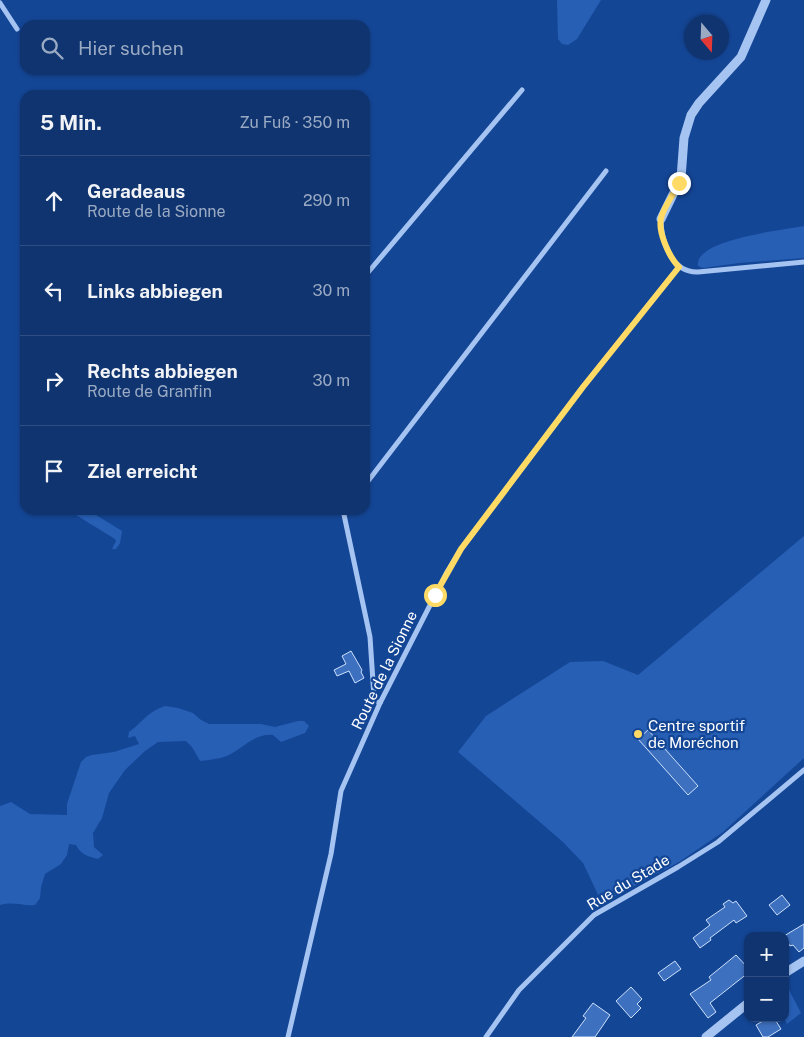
<!DOCTYPE html>
<html lang="de">
<meta charset="utf-8">
<style>
:root{--surface:#0f3470;--page:#1d3f78;--text:#f1f3f6;--muted:#9baac3;--line:#2f4f83}
body{margin:0;font-family:"Public Sans",sans-serif;background:var(--page);color:var(--text)}
.controls{position:absolute;right:15px;bottom:15px;display:grid;overflow:hidden;border-radius:10px;box-shadow:0 1px 4px #0004}
.controls button{width:45px;height:45px;display:grid;place-items:center;padding:0;border:0;border-bottom:1px solid var(--line);background:var(--surface);color:var(--text);font:25px sans-serif}
.compass{position:absolute;left:684px;top:15px;width:45px;height:45px;border-radius:50%;background:var(--surface);box-shadow:0 1px 4px #0004;rotate:161deg}
.stop{position:absolute;width:15px;height:15px;margin:-11px;border:4px solid #ffdb66;border-radius:50%;background:#fff}
.stop.end{background:#ffdb66;border-color:#fff;box-shadow:0 1px 5px #0008}
.list{margin:0;padding:0;list-style:none}
h2{display:flex;justify-content:space-between;align-items:center;height:65px;margin:0;padding:0 20px;font-size:21px}
h2 small{font-size:16px;font-weight:400;color:var(--muted)}
.list li{display:grid;grid-template-columns:32px 1fr auto;gap:15px;align-items:center;box-sizing:border-box;height:90px;padding:0 20px;border-top:1px solid var(--line)}
.list b{display:block;font-size:19px;white-space:nowrap}
.list p{margin:0;font-size:16px;white-space:nowrap;color:var(--muted)}
.list em{font-size:16px;font-style:normal;color:var(--muted)}
.icon{flex:none;width:28px;height:28px;fill:none;stroke:currentColor;stroke-width:2;stroke-linecap:round;stroke-linejoin:round}
.map{position:relative;flex:none;width:804px;height:1037px;overflow:hidden}
.search{position:absolute;background:var(--surface);box-shadow:0 1px 4px #0004;left:20px;top:20px;width:350px;height:55px;display:flex;align-items:center;gap:12px;box-sizing:border-box;padding:0 18px;border-radius:15px;color:var(--muted);font-size:19px}
.panel{position:absolute;background:var(--surface);box-shadow:0 1px 4px #0004;left:20px;top:90px;width:350px;height:425px;border-radius:15px}
.map>svg:first-child{display:block}
.green{fill:#275fb5}
.building{fill:#3d70be;stroke:#cce0fd}
.lines{fill:none;stroke-linecap:round;stroke-linejoin:round}
.minor{stroke:#a5c4f2;stroke-width:5}
.tertiary{stroke:#a5c4f2;stroke-width:9}
.route{stroke:#ffdb66;stroke-width:6}
.poi-dot{fill:#ffdb66;stroke:#144696;stroke-width:2}
.labels{text-anchor:middle;dominant-baseline:central;stroke-width:4.5;stroke-linejoin:round;paint-order:stroke}
.street-label{font-size:15px;fill:#fff;stroke:#144696}
.poi-label{font-size:15px;fill:#fff;stroke:#144696;text-anchor:start}
</style>
<div class="map">
<svg width="804" height="1037" viewBox="0 0 804 1037">
<rect width="100%" height="100%" fill="#144696"/>
<g class="green">
<polygon points="557,0 601,0 577,39 568,45 562,44 558,39"/>
<path d="M 804,226 L 804,258 L 739,263 L 703,268 L 698,266 C 694,239 784,230 804,226 Z"/>
<polygon points="78,510 88,510 122,531 120,543 116,549 112,549 116,541 115,539 76,515 76,513"/>
<polygon points="804,536 804,758 723,832 679,862 602,903 583,863 563,842 458,752 486,716 570,662 603,661 638,675"/>
<path d="M 165,706 L 178,708 L 193,713 L 201,720 L 209,724 L 261,724 L 275,727 L 298,721 L 304,721 L 309,726 L 305,733 L 281,742 L 273,735 C 254,733 243,749 227,756 C 218,759 209,760 200,761 L 192,747 L 186,741 L 158,742 L 145,751 L 125,770 L 109,793 L 102,818 L 93,833 L 94,847 L 103,855 L 98,859 C 88,856 81,855 76,845 L 69,844 L 67,855 L 61,864 L 45,874 L 41,887 L 40,898 L 35,905 C 22,906 14,901 0,905 L 0,806 L 11,802 L 30,814 L 67,815 L 67,804 L 81,762 L 86,757 L 92,755 L 114,752 L 139,744 L 135,736 L 128,738 L 129,732 C 143,722 147,712 165,706 Z"/>
<polygon points="786,984 801,1013 787,1024 784,1018 785,1018"/>
</g>
<g class="building">
<polygon points="351,651 362,670 361,672 364,678 355,683 349,671 337,676 334,670 346,664 342,656"/>
<polygon points="648,730 698,786 688,795 638,739"/>
<polygon points="782,895 790,905 777,915 769,905"/>
<polygon points="729,900 733,903 736,901 747,916 736,923 734,920 710,938 711,940 700,948 693,938 710,925 706,920 725,907 723,904"/>
<polygon points="804,924 804,948 799,952 793,945 790,946 784,936"/>
<polygon points="736,955 748,968 748,973 710,1003 716,1012 708,1018 690,994 711,980 709,977"/>
<polygon points="675,961 681,969 664,981 658,973"/>
<polygon points="631,987 642,999 637,1004 641,1008 631,1018 616,1001"/>
<polygon points="593,1003 610,1015 595,1037 572,1037 586,1018 583,1016"/>
<polygon points="768,1018 774,1018 781,1029 768,1037 763,1037 756,1025"/>
</g>
<g class="lines">
<g class="minor">
<polyline points="0,3 17,29"/>
<path d="M 661,219 C 661,242 672,273 698,272 L 804,262"/>
<polyline points="365,276 522,90"/>
<polyline points="365,485 606,171"/>
<polyline points="343,510 370,637 374,697 376,701 380,703"/>
<polyline points="288,1037 331,854 341,791 380,703 447,572 461,549 583,387 679,267"/>
<polyline points="486,1037 519,990 594,915 678,867 718,842 804,770"/>
</g>
<g class="tertiary">
<polyline points="661,219 681,178 684,138 691,115 699,103 741,57 766,0"/>
<polyline points="785,973 804,961"/>
<polyline points="706,1037 748,1003"/>
</g>
</g>
<g class="lines">
<path class="route" d="M 435,595 L 461,549 L 583,387 L 679,267 C 669,257 656,229 662,215 C 666,204 674,194 679,183"/>
</g>
<circle class="poi-dot" cx="638" cy="734" r="5"/>
<g class="labels">
<g class="street-label">
<text transform="translate(384 670) rotate(-64)">Route de la Sionne</text>
<text transform="translate(628 882) rotate(-31)">Rue du Stade</text>
</g>
<g class="poi-label">
<text x="648" y="725">Centre sportif<tspan x="648" dy="17">de Moréchon</tspan></text>
</g>
</g>
</svg>
<div class="controls">
<button>+</button>
<button>−</button>
</div>
<svg class="compass" viewBox="-18 -18 36 36"><path d="M0-13l5 13h-10z" fill="#e53935"/><path d="M0 13l5-13h-10z" fill="#9baac3"/></svg>
<div class="stop" style="left:435px;top:595px"></div>
<div class="stop end" style="left:679px;top:183px"></div>
<div class="search"><svg class="icon" aria-label="search" viewBox="0 0 24 24"><circle cx="10" cy="10" r="6"/><path d="M15 15l6 6"/></svg>Hier suchen</div>
<section class="panel">
<h2>5 Min.<small>Zu Fuß · 350 m</small></h2>
<ul class="list">
<li><svg class="icon" aria-label="ahead" viewBox="0 0 24 24"><path d="M12 20V5M6 11l6-6 6 6"/></svg><div><b>Geradeaus</b><p>Route de la Sionne</p></div><em>290 m</em></li>
<li><svg class="icon" aria-label="left" viewBox="0 0 24 24"><path d="M17 20v-9H6M10 6l-5 5 5 5"/></svg><div><b>Links abbiegen</b></div><em>30 m</em></li>
<li><svg class="icon" aria-label="right" viewBox="0 0 24 24"><path d="M7 20v-9h11M14 6l5 5-5 5"/></svg><div><b>Rechts abbiegen</b><p>Route de Granfin</p></div><em>30 m</em></li>
<li><svg class="icon" aria-label="arrive" viewBox="0 0 24 24"><path d="M6 21V4h12l-3 4 3 4H6"/></svg><div><b>Ziel erreicht</b></div></li>
</ul>
</section>
</div>
